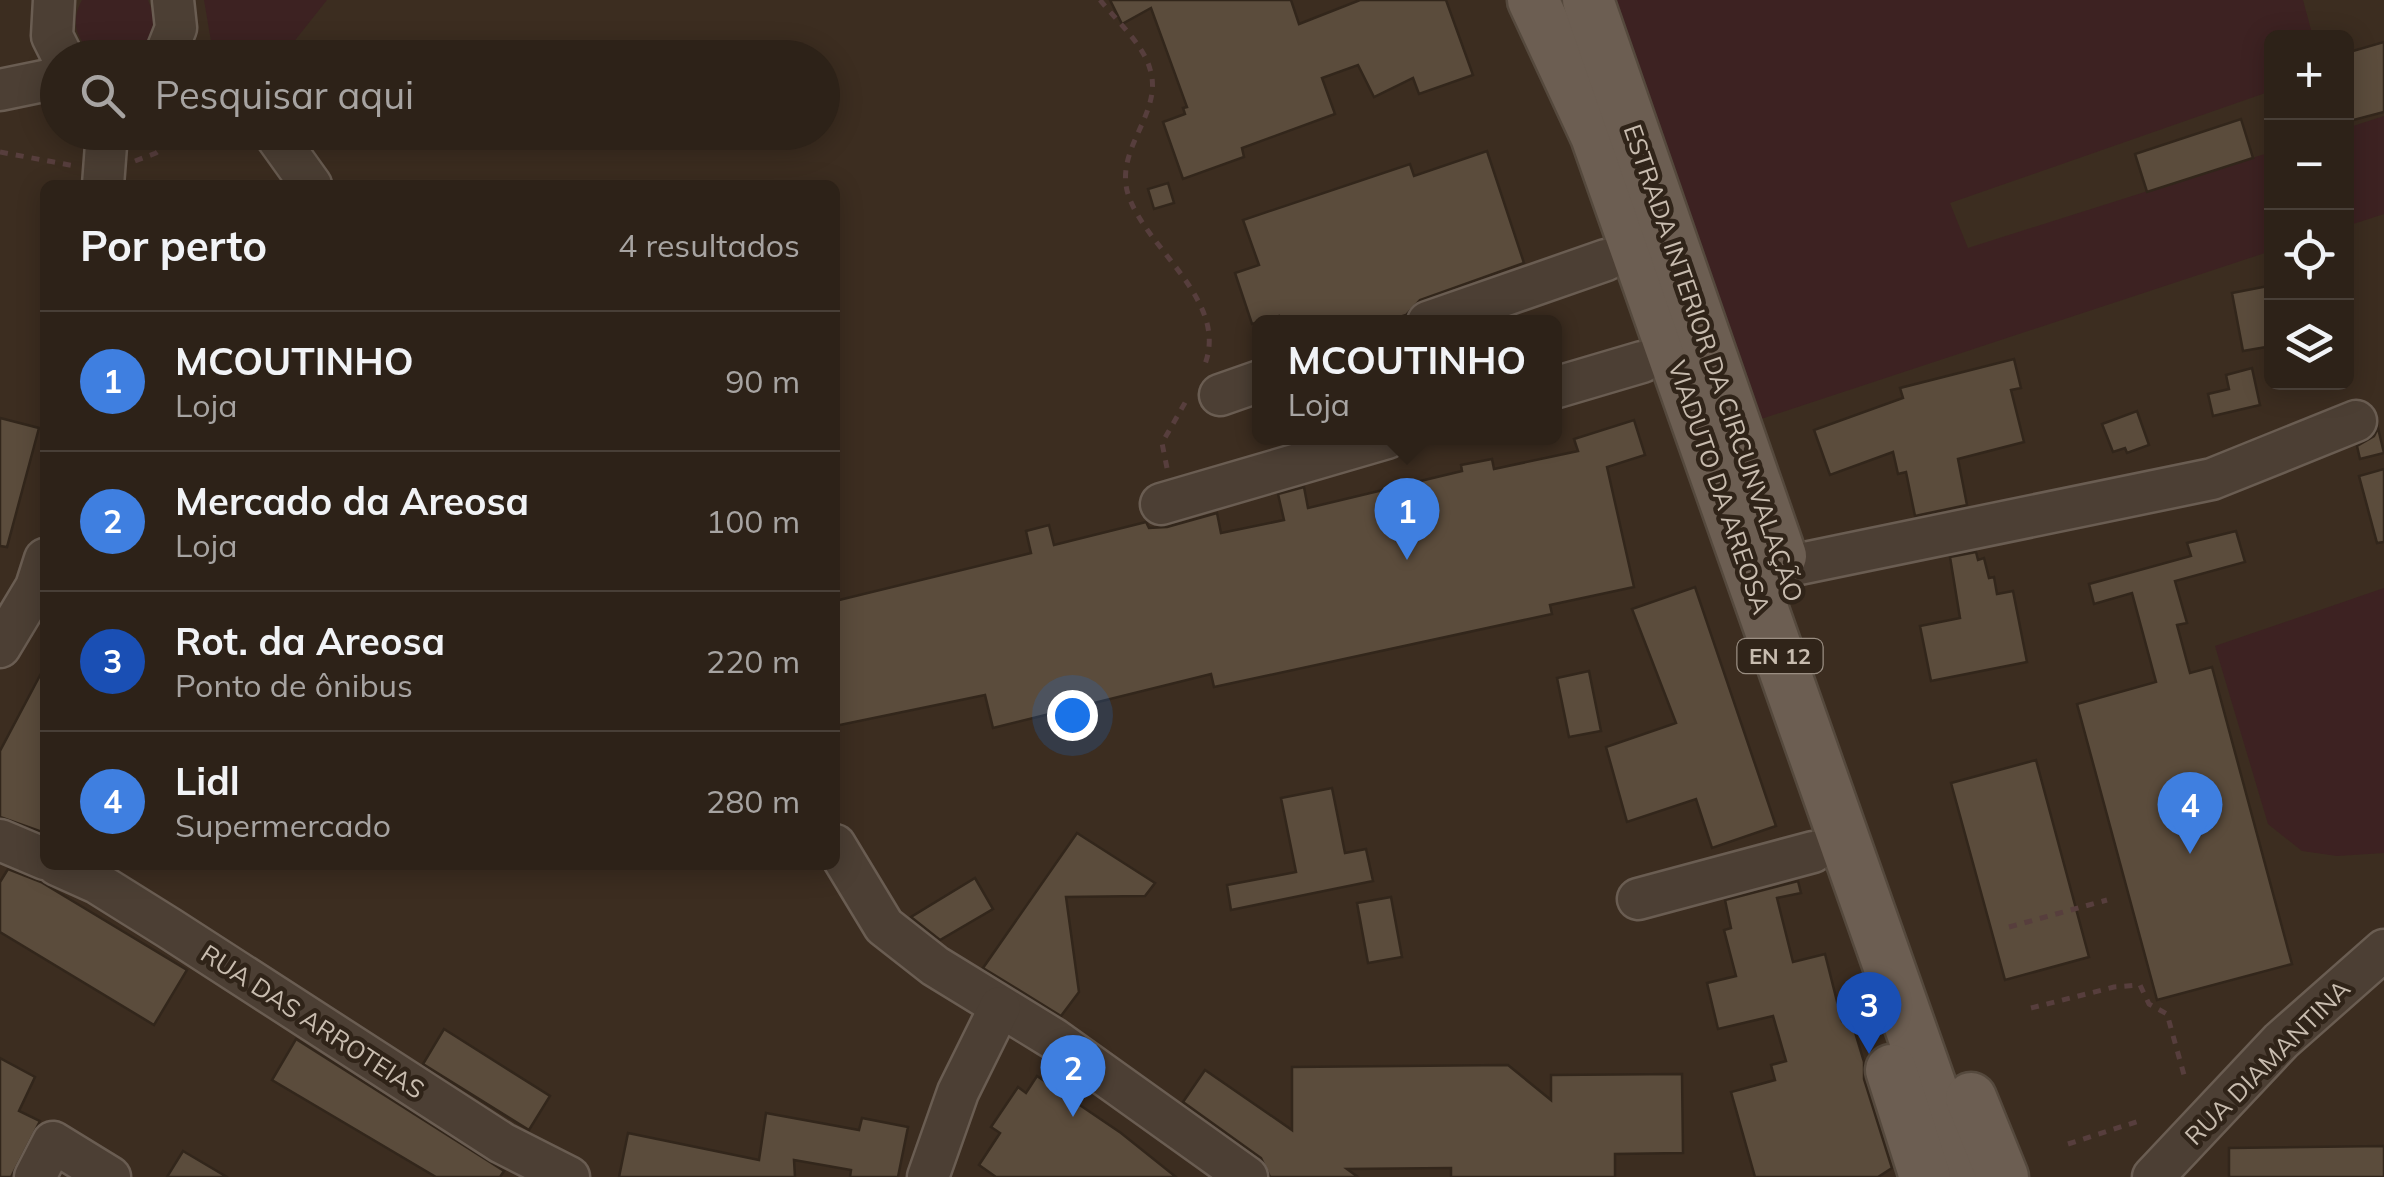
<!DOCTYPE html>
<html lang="pt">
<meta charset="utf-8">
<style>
:root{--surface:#2d2218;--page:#352a21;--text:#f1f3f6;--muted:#a7a4a2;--line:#483f37;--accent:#b45309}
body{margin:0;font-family:Mulish,sans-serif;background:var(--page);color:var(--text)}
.controls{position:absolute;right:30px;top:30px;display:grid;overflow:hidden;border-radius:15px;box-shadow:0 5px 25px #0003}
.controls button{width:90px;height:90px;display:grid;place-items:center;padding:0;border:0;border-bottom:2px solid var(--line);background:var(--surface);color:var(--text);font:50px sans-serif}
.you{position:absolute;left:1072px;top:715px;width:35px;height:35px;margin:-25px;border:8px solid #fff;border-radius:50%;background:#1a73e8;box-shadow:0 0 0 15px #1a73e833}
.badge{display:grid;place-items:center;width:65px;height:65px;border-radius:50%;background:var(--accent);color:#fff;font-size:32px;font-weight:700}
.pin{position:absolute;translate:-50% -82px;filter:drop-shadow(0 2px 5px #0008)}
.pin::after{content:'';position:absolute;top:52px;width:35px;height:30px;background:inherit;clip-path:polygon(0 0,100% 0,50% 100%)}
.popup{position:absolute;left:1252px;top:315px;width:310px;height:130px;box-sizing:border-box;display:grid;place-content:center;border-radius:15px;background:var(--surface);filter:drop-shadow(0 2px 8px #0005);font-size:32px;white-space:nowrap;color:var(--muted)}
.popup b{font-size:38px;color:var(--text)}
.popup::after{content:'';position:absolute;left:50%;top:100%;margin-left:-20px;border:20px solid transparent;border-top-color:var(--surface)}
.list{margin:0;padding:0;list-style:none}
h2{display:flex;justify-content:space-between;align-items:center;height:130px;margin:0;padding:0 40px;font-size:42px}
h2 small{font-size:32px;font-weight:400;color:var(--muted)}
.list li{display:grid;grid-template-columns:65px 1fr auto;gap:30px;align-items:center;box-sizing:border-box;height:140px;padding:0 40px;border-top:2px solid var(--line)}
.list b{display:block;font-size:38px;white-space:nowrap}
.list p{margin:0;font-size:32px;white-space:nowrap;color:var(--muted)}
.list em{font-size:32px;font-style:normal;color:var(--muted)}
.icon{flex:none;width:55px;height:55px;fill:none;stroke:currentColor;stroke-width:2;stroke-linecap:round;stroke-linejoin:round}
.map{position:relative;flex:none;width:2384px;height:1177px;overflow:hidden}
.search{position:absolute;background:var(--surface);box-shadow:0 5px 25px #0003;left:40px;top:40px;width:800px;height:110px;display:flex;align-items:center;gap:25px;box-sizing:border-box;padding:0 35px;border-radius:55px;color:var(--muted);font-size:38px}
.panel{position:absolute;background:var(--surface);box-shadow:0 5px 25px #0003;left:40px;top:180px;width:800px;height:690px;border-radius:15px}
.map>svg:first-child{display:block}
.green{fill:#3d2222}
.building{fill:#5b4c3c;stroke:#32261b;stroke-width:2.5}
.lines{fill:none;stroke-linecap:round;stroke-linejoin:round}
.minor-casing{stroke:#6a5d52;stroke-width:45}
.major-casing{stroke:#55493d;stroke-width:55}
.path{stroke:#573e3d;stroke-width:5;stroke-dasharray:8 8;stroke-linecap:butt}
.minor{stroke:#4c3f34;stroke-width:40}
.major{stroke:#6c5e52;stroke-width:50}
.labels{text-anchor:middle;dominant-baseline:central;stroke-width:9;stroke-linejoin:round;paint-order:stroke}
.shield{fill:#302419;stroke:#9a8e82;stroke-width:2.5}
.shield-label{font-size:22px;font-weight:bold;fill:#c8bcaf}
.street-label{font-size:25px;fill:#c8bcaf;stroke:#302419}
</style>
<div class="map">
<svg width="2384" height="1177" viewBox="0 0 2384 1177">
<rect width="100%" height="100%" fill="#3c2d20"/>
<g class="green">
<path d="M 82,0 L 148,0 C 158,23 153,42 132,56 L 95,55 C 76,40 70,22 82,0 Z"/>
<polygon points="204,0 327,0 281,58 245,57 211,41"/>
<polygon points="1615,0 2303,0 2313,37 2272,38 2271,91 1950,203 1968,248 2271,152 2271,251 1761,419"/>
<polygon points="2384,116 2384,214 2347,226 2347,128"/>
<polygon points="2384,588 2384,853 2337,856 2302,851 2268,824 2215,646"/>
</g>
<g class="building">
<polygon points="1110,0 1291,0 1299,24 1360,0 1446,0 1473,75 1419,94 1413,78 1374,97 1358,65 1322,78 1335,114 1242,148 1244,157 1183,179 1163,122 1185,114 1183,108 1187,107 1151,8 1122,24"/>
<polygon points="2384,42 2384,112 2346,122 2346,53"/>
<polygon points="2241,119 2253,158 2147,192 2135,154"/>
<polygon points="1487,151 1524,263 1420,300 1406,315 1384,322 1281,322 1279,316 1252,324 1235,273 1259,265 1243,220 1410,164 1414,176"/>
<polygon points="1168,183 1174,203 1154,209 1148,189"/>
<polygon points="2268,286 2272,346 2243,351 2232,293"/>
<polygon points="2014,359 2021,388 2011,390 2024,442 1958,459 1967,505 1915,516 1906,472 1898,474 1893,452 1830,475 1814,430 1903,398 1900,388"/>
<polygon points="2252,368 2260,405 2213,416 2208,394 2229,389 2226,375"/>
<polygon points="2137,411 2149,445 2127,453 2125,448 2113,452 2102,424"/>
<polygon points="0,418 39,428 7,547 0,546"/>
<polygon points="1634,420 1645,455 1607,467 1634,587 1550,605 1552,614 1214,687 1211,674 993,728 985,695 835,726 835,601 1031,553 1026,531 1049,525 1054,545 1146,522 1149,528 1167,527 1217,513 1221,533 1284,520 1278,494 1304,487 1308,508 1462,471 1461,465 1492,459 1494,469 1578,451 1574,439"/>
<polygon points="2378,428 2384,453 2360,459 2357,446 2374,436"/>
<polygon points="2384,469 2384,542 2377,543 2359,476"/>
<polygon points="2236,531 2245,562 2175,581 2187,623 2177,625 2190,673 2212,667 2292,964 2157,1000 2077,704 2156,682 2132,593 2094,604 2089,584 2191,556 2187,543"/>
<polygon points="1976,552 1978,560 1984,558 1989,578 1994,577 1997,594 2013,591 2027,662 1931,681 1920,626 1960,618 1950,557"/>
<polygon points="1695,587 1776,826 1712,848 1696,799 1627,822 1606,747 1676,723 1632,609"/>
<polygon points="45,666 45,833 0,817 0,751"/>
<polygon points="1589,671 1601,731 1569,737 1557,678"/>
<polygon points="2036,760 2089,957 2005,980 1951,783"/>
<polygon points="1332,788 1345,853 1366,849 1373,881 1231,910 1227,885 1296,872 1281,798"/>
<polygon points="1077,833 1155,883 1145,896 1066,897 1079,992 1061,1016 983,968"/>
<polygon points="8,869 41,882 187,970 154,1025 0,932 0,882"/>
<polygon points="975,878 993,909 940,940 911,917"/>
<polygon points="1798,881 1801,893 1777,898 1793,962 1825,954 1842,1021 1851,1019 1864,1062 1864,1079 1892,1168 1878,1177 1755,1177 1731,1092 1775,1080 1771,1065 1786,1061 1773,1016 1718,1029 1707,983 1736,976 1724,930 1731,928 1725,900"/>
<polygon points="1391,897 1402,957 1368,963 1357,903"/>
<polygon points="444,1029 550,1096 529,1130 423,1064"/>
<polygon points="296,1039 504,1171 500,1177 436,1177 272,1080"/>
<polygon points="0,1058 35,1077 19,1111 40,1121 11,1177 0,1177"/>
<polygon points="1508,1065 1551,1100 1551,1075 1682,1074 1683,1153 1615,1154 1615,1177 1451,1177 1451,1168 1347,1169 1358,1177 1270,1177 1261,1158 1183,1102 1205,1070 1292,1130 1292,1067"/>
<polygon points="1037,1076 1121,1133 1176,1177 996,1177 979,1165 1000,1133 991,1127 1018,1087 1026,1093"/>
<polygon points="766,1113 859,1130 862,1118 908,1127 898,1177 850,1177 851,1170 794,1160 795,1177 619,1177 628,1133 759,1160"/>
<polygon points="2384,1146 2384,1177 2229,1177 2229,1148"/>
<polygon points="183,1151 227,1177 167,1177"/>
</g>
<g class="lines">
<g class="minor-casing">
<g id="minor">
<polyline points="54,0 52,36 63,58"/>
<polyline points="164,58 176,28 173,0"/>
<polyline points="0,90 58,78"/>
<polyline points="273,132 311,185"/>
<polyline points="103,185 107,132"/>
<polyline points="1428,322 1606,260"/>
<polyline points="1554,388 1642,362"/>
<polyline points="1220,395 1260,381"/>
<polyline points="1161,504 1387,438"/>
<polyline points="1785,567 2212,479 2356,421"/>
<polyline points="0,647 36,587 45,559"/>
<polyline points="0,840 45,859"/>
<polyline points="835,845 884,926 935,966 1054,1039 1247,1177"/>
<polyline points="57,865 97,883 169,928 502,1143 569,1177"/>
<polyline points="1638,899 1813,852"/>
<polyline points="35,1177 53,1142 110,1177"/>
<polyline points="928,1177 958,1092 1000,1007"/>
<polyline points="2153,1177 2281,1041 2384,950"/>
</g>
</g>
<g class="major-casing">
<g id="major">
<polyline points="1533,0 1596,136 1963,1177"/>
<polyline points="1588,0 1781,556"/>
<polyline points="1891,1070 1925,1177"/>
<polyline points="1971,1098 2003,1177"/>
</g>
</g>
<g class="path">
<path d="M 1100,0 C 1116,20 1143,44 1150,69 C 1164,113 1114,148 1128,194 C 1145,248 1229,300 1205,364"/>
<polyline points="0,152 75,166"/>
<polyline points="135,161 156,153 184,132"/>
<polyline points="1167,468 1162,443 1186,401"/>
<polyline points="2009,927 2107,900"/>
<polyline points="2031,1008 2114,987 2140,985 2149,1004 2167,1014 2186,1082"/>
<polyline points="2068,1144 2139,1121"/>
</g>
<use href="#minor" class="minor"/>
<use href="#major" class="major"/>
</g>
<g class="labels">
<rect class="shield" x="1737.5" y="639" width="85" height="34" rx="8"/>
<g class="shield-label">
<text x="1780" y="656">EN 12</text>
</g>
<g class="street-label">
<text transform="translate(1714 363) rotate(71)">ESTRADA INTERIOR DA CIRCUNVALAÇÃO</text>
<text transform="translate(1720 487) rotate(71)">VIADUTO DA AREOSA</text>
<text transform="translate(313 1021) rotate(33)">RUA DAS ARROTEIAS</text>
<text transform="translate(2267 1062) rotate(-45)">RUA DIAMANTINA</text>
</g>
</g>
</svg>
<div class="controls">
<button>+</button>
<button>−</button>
<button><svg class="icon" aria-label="locate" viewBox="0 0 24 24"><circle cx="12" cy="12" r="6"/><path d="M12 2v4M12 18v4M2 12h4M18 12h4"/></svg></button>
<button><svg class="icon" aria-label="layers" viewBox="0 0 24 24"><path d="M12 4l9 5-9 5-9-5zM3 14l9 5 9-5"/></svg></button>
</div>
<div class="you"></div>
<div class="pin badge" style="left:1407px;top:560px;background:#3f7fe0">1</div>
<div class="popup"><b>MCOUTINHO</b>Loja</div>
<div class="pin badge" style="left:1073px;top:1117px;background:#3f7fe0">2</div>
<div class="pin badge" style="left:1869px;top:1054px;background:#1a4fb4">3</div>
<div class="pin badge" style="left:2190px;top:854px;background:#3f7fe0">4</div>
<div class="search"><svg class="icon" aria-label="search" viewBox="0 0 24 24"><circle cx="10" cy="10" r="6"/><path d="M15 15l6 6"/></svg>Pesquisar aqui</div>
<section class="panel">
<h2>Por perto<small>4 resultados</small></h2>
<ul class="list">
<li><span class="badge" style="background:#3f7fe0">1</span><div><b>MCOUTINHO</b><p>Loja</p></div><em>90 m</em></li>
<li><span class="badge" style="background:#3f7fe0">2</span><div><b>Mercado da Areosa</b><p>Loja</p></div><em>100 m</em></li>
<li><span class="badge" style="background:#1a4fb4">3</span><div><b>Rot. da Areosa</b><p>Ponto de ônibus</p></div><em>220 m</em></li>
<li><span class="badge" style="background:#3f7fe0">4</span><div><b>Lidl</b><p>Supermercado</p></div><em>280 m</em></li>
</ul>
</section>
</div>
